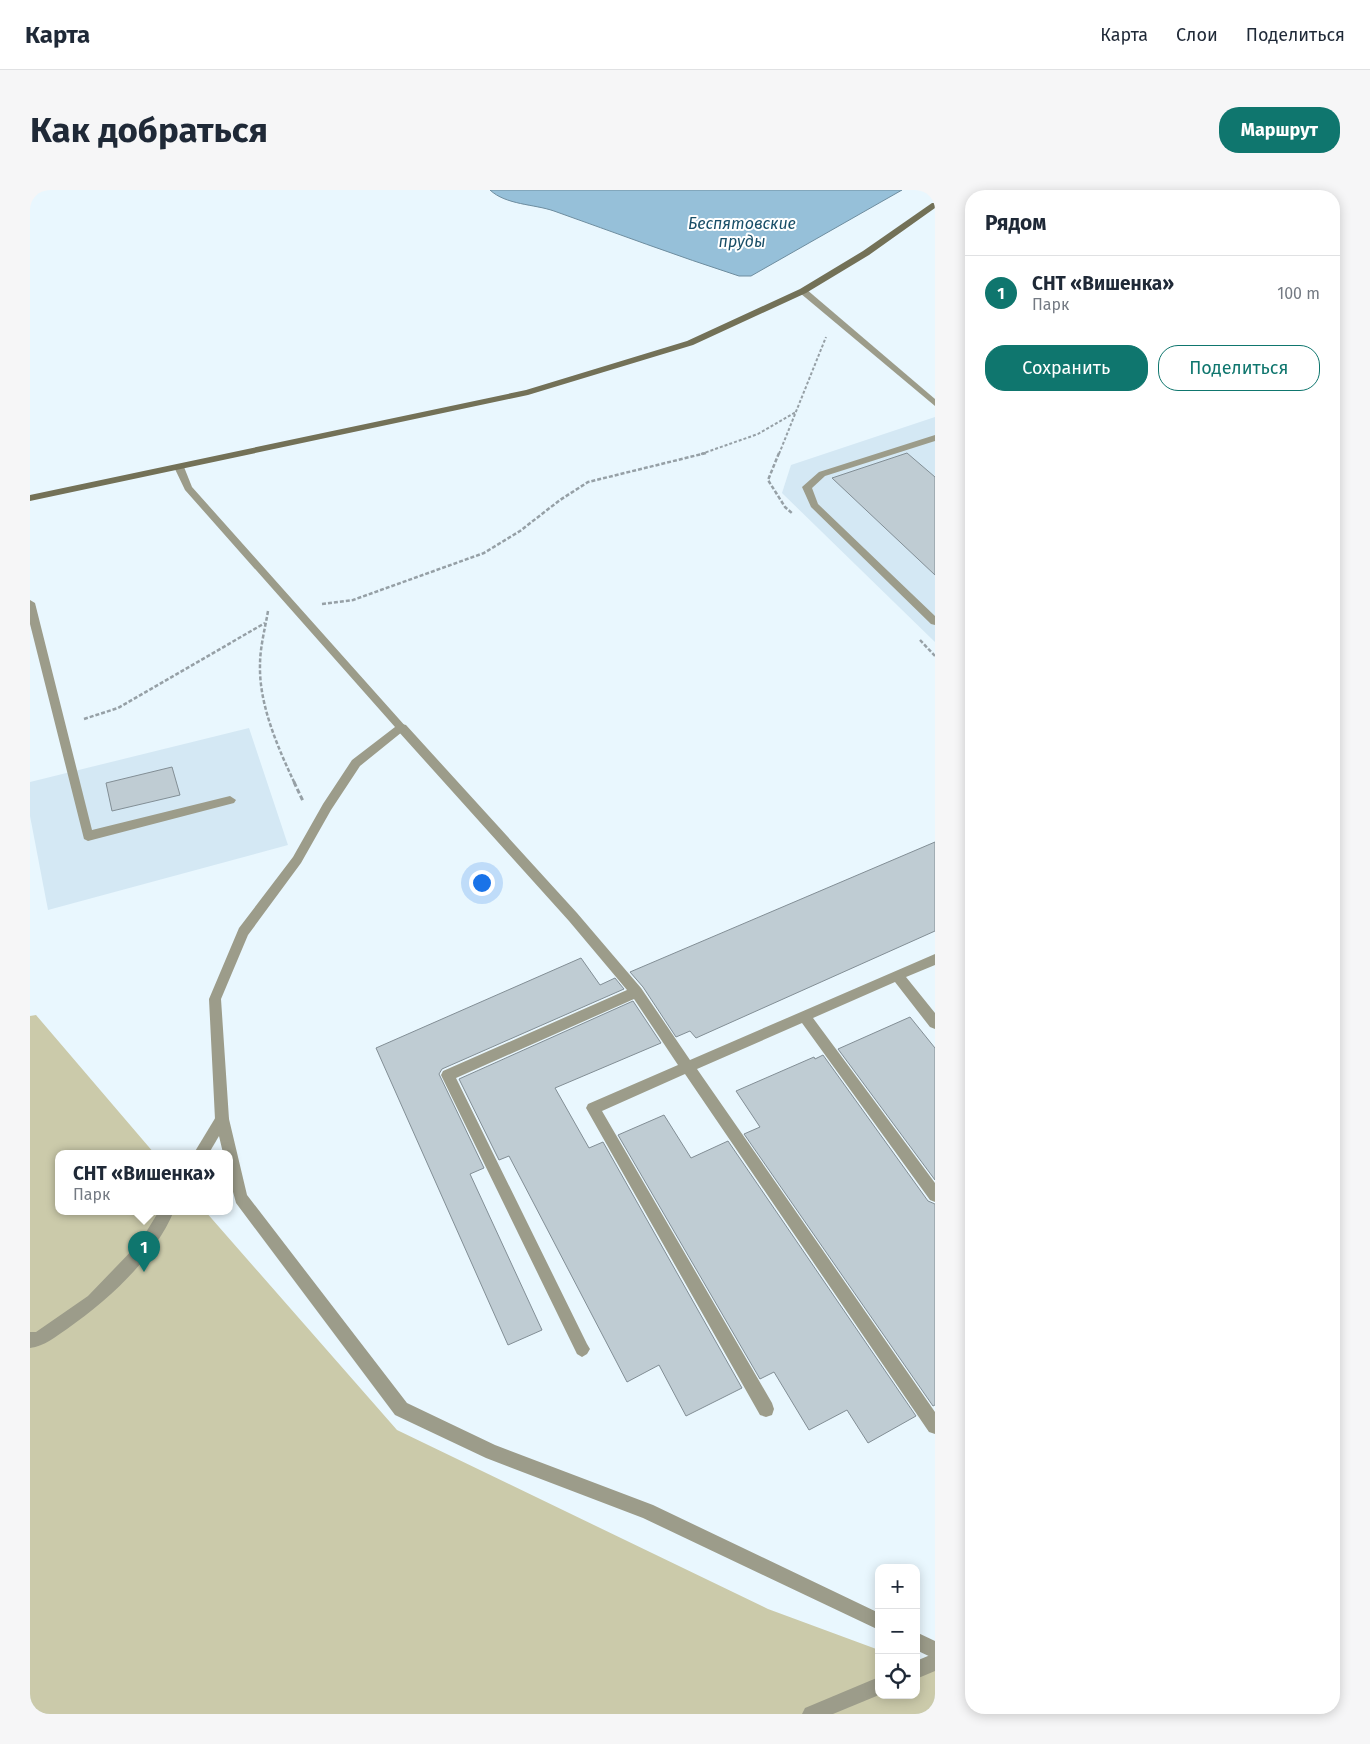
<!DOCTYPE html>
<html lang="ru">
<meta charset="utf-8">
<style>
:root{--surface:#fff;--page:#f6f6f7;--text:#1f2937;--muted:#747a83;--line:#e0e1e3;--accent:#0f766e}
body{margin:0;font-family:"Fira Sans",sans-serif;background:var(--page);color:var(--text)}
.controls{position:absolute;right:15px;bottom:15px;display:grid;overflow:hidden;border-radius:10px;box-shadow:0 2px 12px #0003}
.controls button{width:45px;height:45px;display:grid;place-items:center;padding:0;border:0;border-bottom:1px solid var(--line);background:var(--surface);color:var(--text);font:25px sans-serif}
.you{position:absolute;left:451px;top:692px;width:18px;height:18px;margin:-12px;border:4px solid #fff;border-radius:50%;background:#1a73e8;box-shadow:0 0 0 8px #1a73e833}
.badge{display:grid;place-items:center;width:32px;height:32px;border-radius:50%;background:var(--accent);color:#fff;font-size:16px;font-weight:700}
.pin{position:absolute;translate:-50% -41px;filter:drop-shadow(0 1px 2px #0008)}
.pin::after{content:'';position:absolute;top:26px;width:18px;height:15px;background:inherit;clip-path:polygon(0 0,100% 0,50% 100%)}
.popup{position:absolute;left:25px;top:960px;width:178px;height:65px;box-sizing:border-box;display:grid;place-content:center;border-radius:10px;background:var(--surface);filter:drop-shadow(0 1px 4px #0005);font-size:16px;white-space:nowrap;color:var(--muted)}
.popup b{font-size:19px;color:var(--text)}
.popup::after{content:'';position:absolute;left:50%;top:100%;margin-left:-10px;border:10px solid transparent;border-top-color:var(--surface)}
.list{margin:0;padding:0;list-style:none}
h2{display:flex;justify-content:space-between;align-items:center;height:65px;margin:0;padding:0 20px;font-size:21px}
h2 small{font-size:16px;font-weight:400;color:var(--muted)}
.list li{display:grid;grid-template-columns:32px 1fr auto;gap:15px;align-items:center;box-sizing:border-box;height:75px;padding:0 20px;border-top:1px solid var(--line)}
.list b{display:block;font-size:19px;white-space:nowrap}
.list p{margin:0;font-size:16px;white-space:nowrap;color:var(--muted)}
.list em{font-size:16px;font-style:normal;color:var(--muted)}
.actions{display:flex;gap:10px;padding:15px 20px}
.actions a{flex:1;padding:11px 0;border:1px solid var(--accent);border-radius:20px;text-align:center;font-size:18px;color:var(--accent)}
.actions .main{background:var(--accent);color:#fff}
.icon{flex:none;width:28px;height:28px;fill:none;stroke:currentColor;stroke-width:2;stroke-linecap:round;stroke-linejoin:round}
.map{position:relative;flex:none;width:905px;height:1524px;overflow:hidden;border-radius:20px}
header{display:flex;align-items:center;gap:30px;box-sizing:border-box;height:70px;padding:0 25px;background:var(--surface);border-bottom:1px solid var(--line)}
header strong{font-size:24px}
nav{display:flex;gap:28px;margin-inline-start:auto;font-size:18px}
.intro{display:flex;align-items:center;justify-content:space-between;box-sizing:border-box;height:120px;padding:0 30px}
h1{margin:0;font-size:35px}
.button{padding:12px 22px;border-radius:20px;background:var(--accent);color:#fff;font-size:18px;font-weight:700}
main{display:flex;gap:30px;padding:0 30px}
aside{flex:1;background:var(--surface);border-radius:20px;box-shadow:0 2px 12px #0003}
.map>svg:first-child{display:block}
.built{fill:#d4e8f4}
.green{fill:#cbcaaa}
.water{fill:#96c0d9;stroke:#6e8d9f}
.building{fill:#bfccd3;stroke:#828e95}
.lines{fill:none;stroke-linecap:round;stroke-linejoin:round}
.path-far2{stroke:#96a0a6;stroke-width:2;stroke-dasharray:3 2;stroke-linecap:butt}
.path-far1{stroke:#96a0a6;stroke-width:2.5;stroke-dasharray:4 2;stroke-linecap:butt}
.path{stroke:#96a0a6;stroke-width:3;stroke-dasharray:5 2.5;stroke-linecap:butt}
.lane{fill:#9c9c8a;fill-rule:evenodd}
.street{fill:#9c9c8a;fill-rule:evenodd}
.secondary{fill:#737157;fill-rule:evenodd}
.labels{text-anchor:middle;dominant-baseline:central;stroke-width:4;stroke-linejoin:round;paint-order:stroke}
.far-water-label{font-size:16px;font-style:italic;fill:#194e67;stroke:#fff}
</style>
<header>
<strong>Карта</strong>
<nav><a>Карта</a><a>Слои</a><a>Поделиться</a></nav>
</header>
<div class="intro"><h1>Как добраться</h1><a class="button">Маршрут</a></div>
<main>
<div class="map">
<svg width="905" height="1524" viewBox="0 0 905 1524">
<rect width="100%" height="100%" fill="#e9f7fe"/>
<g class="built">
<polygon points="905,227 905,452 752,303 761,275"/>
<polygon points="219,538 258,655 18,720 0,626 0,592"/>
</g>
<polygon class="green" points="6,825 124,963 29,963 29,1021 175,1021 367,1240 738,1419 849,1460 849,1505 886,1505 886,1474 905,1481 905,1524 0,1524 0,826"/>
<path class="water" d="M 460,0 L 872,0 L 721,86 L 709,86 C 647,66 586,43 524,21 C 504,14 476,15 460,0 Z"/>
<g class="building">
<polygon points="877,263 905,287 905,385 802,288"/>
<polygon points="142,577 150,605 82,621 76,593"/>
<polygon points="905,652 905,741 666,848 660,841 646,847 613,797 600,782"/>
<polygon points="551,768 570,795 585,788 594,799 412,879 409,884 454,978 440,984 512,1140 478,1155 346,858"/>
<polygon points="603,811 631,853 525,898 559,958 573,952 712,1198 656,1226 629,1175 597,1192 479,966 469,970 429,889"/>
<polygon points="880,827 905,858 905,990 808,859"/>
<polygon points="793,865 898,1011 905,1014 905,1215 903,1216 714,944 730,937 706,901 784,867 785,869"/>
<polygon points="634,925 661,968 698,951 886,1226 838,1253 817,1220 779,1240 744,1182 730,1189 588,945"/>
</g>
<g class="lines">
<g class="path-far2">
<polyline points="671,264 728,244 766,222"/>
<polyline points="749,264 796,147"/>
</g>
<g class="path-far1">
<polyline points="749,263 738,290 755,317 763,324"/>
<polyline points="292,414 323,410 454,363 490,341 530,310 558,292 676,263"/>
<path d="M 238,421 C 235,439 230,457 230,475 C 229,515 248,558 265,594"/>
<polyline points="890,450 905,466"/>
<polyline points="54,529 88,518 235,433"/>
</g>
<polyline class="path" points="264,592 273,611"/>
<g class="lane">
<polygon points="770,99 776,99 905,209 905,216 770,103"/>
<polygon points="905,245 905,251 795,286 782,298 788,314 905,426 905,435 901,434 781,317 772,297 789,282"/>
<polygon points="0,410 5,413 62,640 200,606 206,610 204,613 58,651 54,649 0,434"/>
<polygon points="372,534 376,535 547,723 611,798 660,870 905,764 905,775 876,787 905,823 905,839 900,837 865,792 783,828 905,993 905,1012 900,1010 772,833 667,879 905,1222 905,1244 899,1242 655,884 572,921 742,1213 744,1219 742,1225 736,1227 730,1225 556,918 558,914 648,875 604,809 426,888 557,1154 560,1159 557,1164 552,1167 547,1164 411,885 413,881 597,800 539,731 368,541 367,538 368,535"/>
<polygon points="192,923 197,925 199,929 179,963 164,963 187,925"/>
<path d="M 129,1021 L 144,1021 C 123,1070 79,1109 37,1139 C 25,1147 15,1156 0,1158 L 0,1142 L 6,1142 L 58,1106 L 110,1052 Z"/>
<polygon points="905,1463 905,1481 886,1489 886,1471"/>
<polygon points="849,1487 849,1505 803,1524 772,1524 775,1518"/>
</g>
<g class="street">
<polygon points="149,274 154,277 162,297 377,538 330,576 301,620 271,673 218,745 191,809 199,929 217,1005 377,1213 465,1255 623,1315 849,1423 849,1440 613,1328 456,1268 365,1225 206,1013 199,987 199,963 193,963 185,929 179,809 209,738 263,667 293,614 322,570 365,537 155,300 144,277"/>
<polygon points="886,1442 905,1451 905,1469 886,1460"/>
</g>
<polygon class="secondary" points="902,13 905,13 905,18 839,65 776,103 663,155 498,205 0,311 0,305 496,200 657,151 770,99 833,61"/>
</g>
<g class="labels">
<g class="far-water-label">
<text x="712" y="33">Беспятовские<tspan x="712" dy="18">пруды</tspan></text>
</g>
</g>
</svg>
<div class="controls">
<button>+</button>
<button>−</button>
<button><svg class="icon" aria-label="locate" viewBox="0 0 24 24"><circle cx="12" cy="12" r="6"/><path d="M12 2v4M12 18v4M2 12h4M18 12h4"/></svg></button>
</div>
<div class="you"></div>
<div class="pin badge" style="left:114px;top:1082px">1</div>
<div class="popup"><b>СНТ «Вишенка»</b>Парк</div>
</div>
<aside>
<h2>Рядом<small></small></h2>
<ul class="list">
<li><span class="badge">1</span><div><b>СНТ «Вишенка»</b><p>Парк</p></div><em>100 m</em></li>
</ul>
<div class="actions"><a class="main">Сохранить</a><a>Поделиться</a></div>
</aside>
</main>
